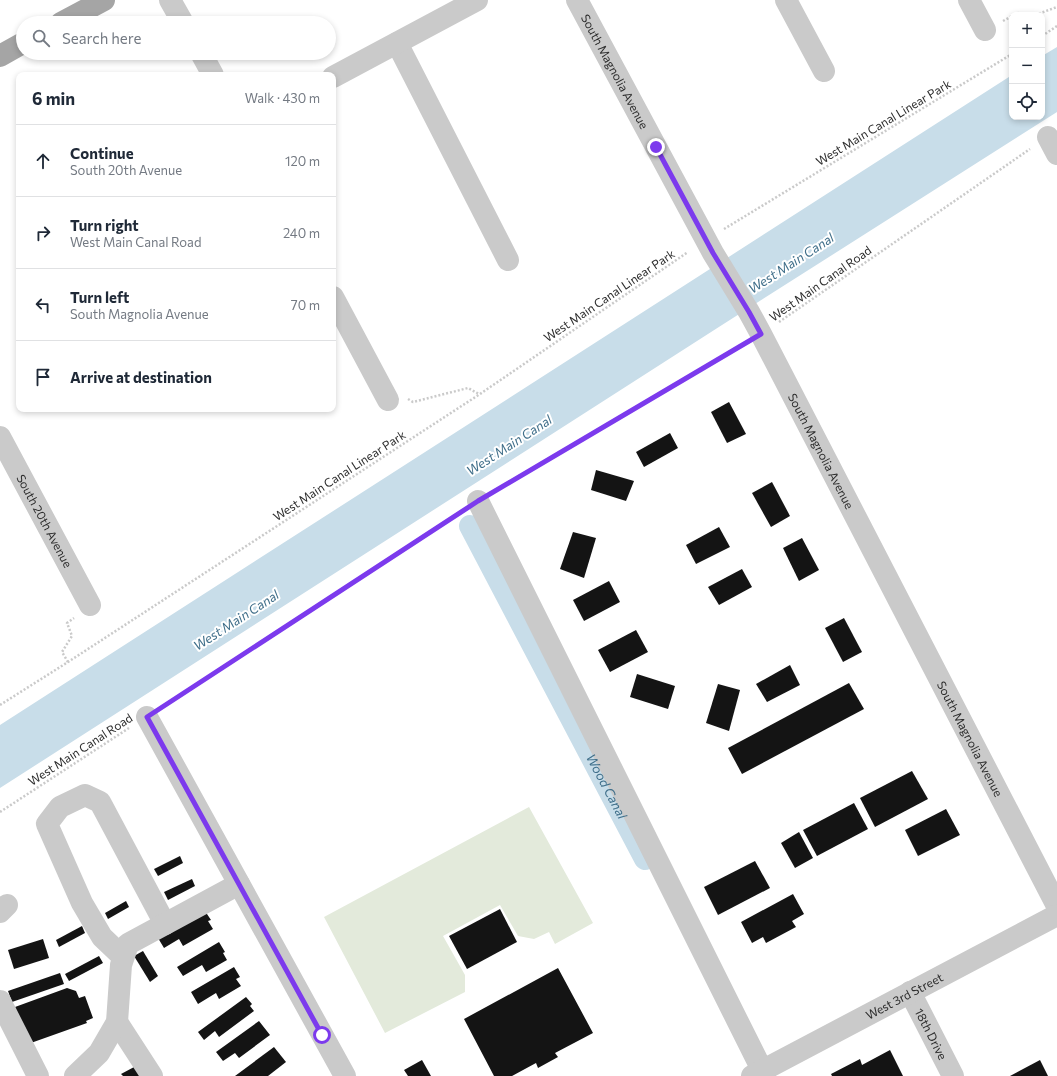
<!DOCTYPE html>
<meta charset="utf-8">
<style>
:root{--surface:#fff;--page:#f2f2f3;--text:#1f2937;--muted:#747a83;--line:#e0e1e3}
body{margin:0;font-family:Commissioner,sans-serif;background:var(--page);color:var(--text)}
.controls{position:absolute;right:12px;top:12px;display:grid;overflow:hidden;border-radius:8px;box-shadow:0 2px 6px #0003}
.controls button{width:36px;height:36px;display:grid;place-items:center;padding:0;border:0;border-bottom:1px solid var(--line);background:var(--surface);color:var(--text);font:20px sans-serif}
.stop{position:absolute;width:12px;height:12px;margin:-9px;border:3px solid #7c3aed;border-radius:50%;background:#fff}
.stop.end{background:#7c3aed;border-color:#fff;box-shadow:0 1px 4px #0008}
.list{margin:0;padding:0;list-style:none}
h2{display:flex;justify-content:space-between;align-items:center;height:52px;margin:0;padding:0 16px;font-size:17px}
h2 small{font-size:13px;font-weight:400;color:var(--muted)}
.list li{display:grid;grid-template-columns:26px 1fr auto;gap:12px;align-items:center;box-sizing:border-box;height:72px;padding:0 16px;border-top:1px solid var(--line)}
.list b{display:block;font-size:15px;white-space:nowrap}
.list p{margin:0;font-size:13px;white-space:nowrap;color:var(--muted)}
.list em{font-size:13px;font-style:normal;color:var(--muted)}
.icon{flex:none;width:22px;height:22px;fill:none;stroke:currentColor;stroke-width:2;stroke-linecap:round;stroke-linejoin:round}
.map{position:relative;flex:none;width:1057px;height:1076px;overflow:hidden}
.search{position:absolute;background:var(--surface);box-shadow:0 2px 6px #0003;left:16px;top:16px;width:320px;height:44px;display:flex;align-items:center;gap:10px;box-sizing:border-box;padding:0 14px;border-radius:22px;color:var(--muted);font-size:15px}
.panel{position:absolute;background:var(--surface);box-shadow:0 2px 6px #0003;left:16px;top:72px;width:320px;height:340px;border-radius:8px}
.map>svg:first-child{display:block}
.green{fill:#e3eadb}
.water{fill:#c8dde9}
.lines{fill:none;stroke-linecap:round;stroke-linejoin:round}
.canal{stroke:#c8dde9;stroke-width:22}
.building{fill:#141414}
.path{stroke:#cacaca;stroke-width:2.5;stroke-dasharray:2 2;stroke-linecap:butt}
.minor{stroke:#cacaca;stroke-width:22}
.major{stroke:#a5a5a5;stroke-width:22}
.route{stroke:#7c3aed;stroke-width:5}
.labels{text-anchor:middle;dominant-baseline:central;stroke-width:4;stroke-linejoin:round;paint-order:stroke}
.street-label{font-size:12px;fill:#2d2d2d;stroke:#fff}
.water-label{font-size:13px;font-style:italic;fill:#406f8a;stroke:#fff}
</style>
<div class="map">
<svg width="1057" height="1076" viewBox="0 0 1057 1076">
<rect width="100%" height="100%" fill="#fff"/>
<polygon class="green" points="529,807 593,923 555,944 549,932 534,939 518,936 500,905 443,936 465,975 465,992 385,1033 324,917"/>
<polygon class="water" points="1057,47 1057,112 722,325 0,788 0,725 1012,75 1012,117 1042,117 1042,56"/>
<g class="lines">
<path class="canal" id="s1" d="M 470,526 L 645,859"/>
</g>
<g class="building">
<polygon points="729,402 746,434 727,443 711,412"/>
<polygon points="670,433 678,448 644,467 636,452"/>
<polygon points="596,470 634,481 626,501 591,490"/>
<polygon points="772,482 790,516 771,527 752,493"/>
<polygon points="719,527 730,547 696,564 686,545"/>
<polygon points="573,532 596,538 584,578 560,569"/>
<polygon points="802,538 819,570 799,581 783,548"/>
<polygon points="742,569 752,587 719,605 708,587"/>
<polygon points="609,581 620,602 584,621 573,600"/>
<polygon points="844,618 862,652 843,662 825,628"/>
<polygon points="636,630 648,652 610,672 598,650"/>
<polygon points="790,665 800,685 767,702 756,684"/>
<polygon points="637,674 675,686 668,709 630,697"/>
<polygon points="849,683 864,709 742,774 728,748"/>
<polygon points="718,684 740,690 729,731 706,723"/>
<polygon points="912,771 928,799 875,827 860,798"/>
<polygon points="854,803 868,829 817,856 803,830"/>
<polygon points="946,809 960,835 918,856 905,830"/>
<polygon points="799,832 813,858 795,868 781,843"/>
<polygon points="180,856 183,863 158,876 154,869"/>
<polygon points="755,861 770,888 718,915 704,887"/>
<polygon points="192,879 195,886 168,900 164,892"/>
<polygon points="793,894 804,914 792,921 796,927 766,943 763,937 752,943 741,922"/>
<polygon points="126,901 129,907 108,919 105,913"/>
<polygon points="500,909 517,942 467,969 449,936"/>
<polygon points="205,911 211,920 208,921 213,929 183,946 179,939 164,948 158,938"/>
<polygon points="82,926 85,933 59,947 56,940"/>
<polygon points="43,939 49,958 14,969 8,950"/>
<polygon points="219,942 225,952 223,953 227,960 206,972 202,965 183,976 177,967"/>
<polygon points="143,951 158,976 150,982 134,956"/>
<polygon points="99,956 103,963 69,981 65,974"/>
<polygon points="234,967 240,977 236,979 241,986 219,999 216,993 198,1004 191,992"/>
<polygon points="558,968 593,1033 555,1053 558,1057 538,1068 536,1063 512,1076 494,1076 464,1019"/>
<polygon points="60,973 64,984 12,1002 8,991"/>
<polygon points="67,988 76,991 79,998 85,996 93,1018 86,1021 87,1023 28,1044 15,1007"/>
<polygon points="246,997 252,1004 250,1006 254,1011 219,1037 215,1031 204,1040 198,1032"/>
<polygon points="259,1021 270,1035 239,1058 235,1053 223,1061 216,1052"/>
<polygon points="274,1047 286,1062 268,1076 235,1076"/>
<polygon points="890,1050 903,1076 832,1076 831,1074 860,1059 862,1065"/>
<polygon points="422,1060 431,1076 408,1076 404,1070"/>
<polygon points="1040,1060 1048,1076 1010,1076"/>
<polygon points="136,1066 142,1076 123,1076 121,1074"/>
</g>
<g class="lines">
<g class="path">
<polyline points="1014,15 1018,13 1019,15"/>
<polyline points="1035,15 1057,7"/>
<polyline points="1003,21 1012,16"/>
<polyline points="1042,36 1057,26"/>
<polyline points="724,229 1012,54"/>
<polyline points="779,322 1030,149"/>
<polyline points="408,399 413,402 468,388 479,394"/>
<polyline points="495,490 743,345"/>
<polyline points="68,662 62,652 72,636 67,623 74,618"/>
<polyline points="0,705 68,662 480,394 688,252"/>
<polyline points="165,705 460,512"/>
<polyline points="0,812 129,728"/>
</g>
<g class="minor">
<polyline points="170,0 183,23"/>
<path id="s2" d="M 577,0 L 713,253 L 749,312 L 761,334 L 1057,906"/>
<polyline points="786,0 824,71"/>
<polyline points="969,0 985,30"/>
<polyline points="397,43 508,260"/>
<polyline points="201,53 213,75"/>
<polyline points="333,77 477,0"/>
<polyline points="1048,137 1057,154"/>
<polyline points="333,297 388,400"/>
<path id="s3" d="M 0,437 L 90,605"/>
<polyline points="478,501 765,1076"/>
<polyline points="147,717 345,1076"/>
<polyline points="0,912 7,905"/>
<polyline points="123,957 102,937 82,903 47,824 60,807 85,795 100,802 165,924"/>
<path id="s4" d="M 910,992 L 953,1076"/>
<polyline points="0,1001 38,1076"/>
<polyline points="117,1022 152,1076"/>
<polyline points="75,1076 99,1053 117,1022 121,965 128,944 239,884"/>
<path id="s5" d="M 752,1076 L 1057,915"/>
</g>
<g class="major">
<polyline points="61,23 104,0"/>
<polyline points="0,56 23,43"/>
</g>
</g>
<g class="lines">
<polyline class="route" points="322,1035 147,717 478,501 761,334 749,312 713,253 656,147"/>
</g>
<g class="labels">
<g class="street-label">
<text stroke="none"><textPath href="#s2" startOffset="81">South Magnolia Avenue</textPath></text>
<text transform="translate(883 122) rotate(-31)">West Main Canal Linear Park</text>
<text transform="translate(820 283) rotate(-35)">West Main Canal Road</text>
<text transform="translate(609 295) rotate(-34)">West Main Canal Linear Park</text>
<text stroke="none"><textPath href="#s2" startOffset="513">South Magnolia Avenue</textPath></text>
<text transform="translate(339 475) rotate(-33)">West Main Canal Linear Park</text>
<text stroke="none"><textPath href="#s3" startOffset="95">South 20th Avenue</textPath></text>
<text stroke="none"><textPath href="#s2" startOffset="837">South Magnolia Avenue</textPath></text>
<text transform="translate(80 749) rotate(-33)">West Main Canal Road</text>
<text stroke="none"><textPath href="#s5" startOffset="172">West 3rd Street</textPath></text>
<text stroke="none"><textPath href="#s4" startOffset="47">18th Drive</textPath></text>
</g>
<g class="water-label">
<text transform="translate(791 263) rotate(-33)">West Main Canal</text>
<text transform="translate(509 445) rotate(-33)">West Main Canal</text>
<text transform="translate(236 620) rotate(-33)">West Main Canal</text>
<text stroke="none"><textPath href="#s1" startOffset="294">Wood Canal</textPath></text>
</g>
</g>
</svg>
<div class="controls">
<button>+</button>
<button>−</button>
<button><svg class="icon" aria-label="locate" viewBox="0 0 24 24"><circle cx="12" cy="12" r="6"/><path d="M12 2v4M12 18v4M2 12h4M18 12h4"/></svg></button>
</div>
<div class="stop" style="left:322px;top:1035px"></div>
<div class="stop end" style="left:656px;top:147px"></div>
<div class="search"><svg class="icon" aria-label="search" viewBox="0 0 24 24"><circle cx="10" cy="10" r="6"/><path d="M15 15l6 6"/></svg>Search here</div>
<section class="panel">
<h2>6 min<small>Walk · 430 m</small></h2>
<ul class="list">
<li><svg class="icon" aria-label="ahead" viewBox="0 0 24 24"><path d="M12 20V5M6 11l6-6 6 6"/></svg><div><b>Continue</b><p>South 20th Avenue</p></div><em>120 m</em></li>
<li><svg class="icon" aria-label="right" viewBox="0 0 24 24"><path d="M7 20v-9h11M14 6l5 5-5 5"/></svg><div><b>Turn right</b><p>West Main Canal Road</p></div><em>240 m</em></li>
<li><svg class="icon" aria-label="left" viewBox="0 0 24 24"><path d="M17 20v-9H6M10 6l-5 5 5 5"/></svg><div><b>Turn left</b><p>South Magnolia Avenue</p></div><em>70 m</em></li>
<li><svg class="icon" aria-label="arrive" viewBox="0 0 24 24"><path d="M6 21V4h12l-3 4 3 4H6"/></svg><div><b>Arrive at destination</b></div></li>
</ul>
</section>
</div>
